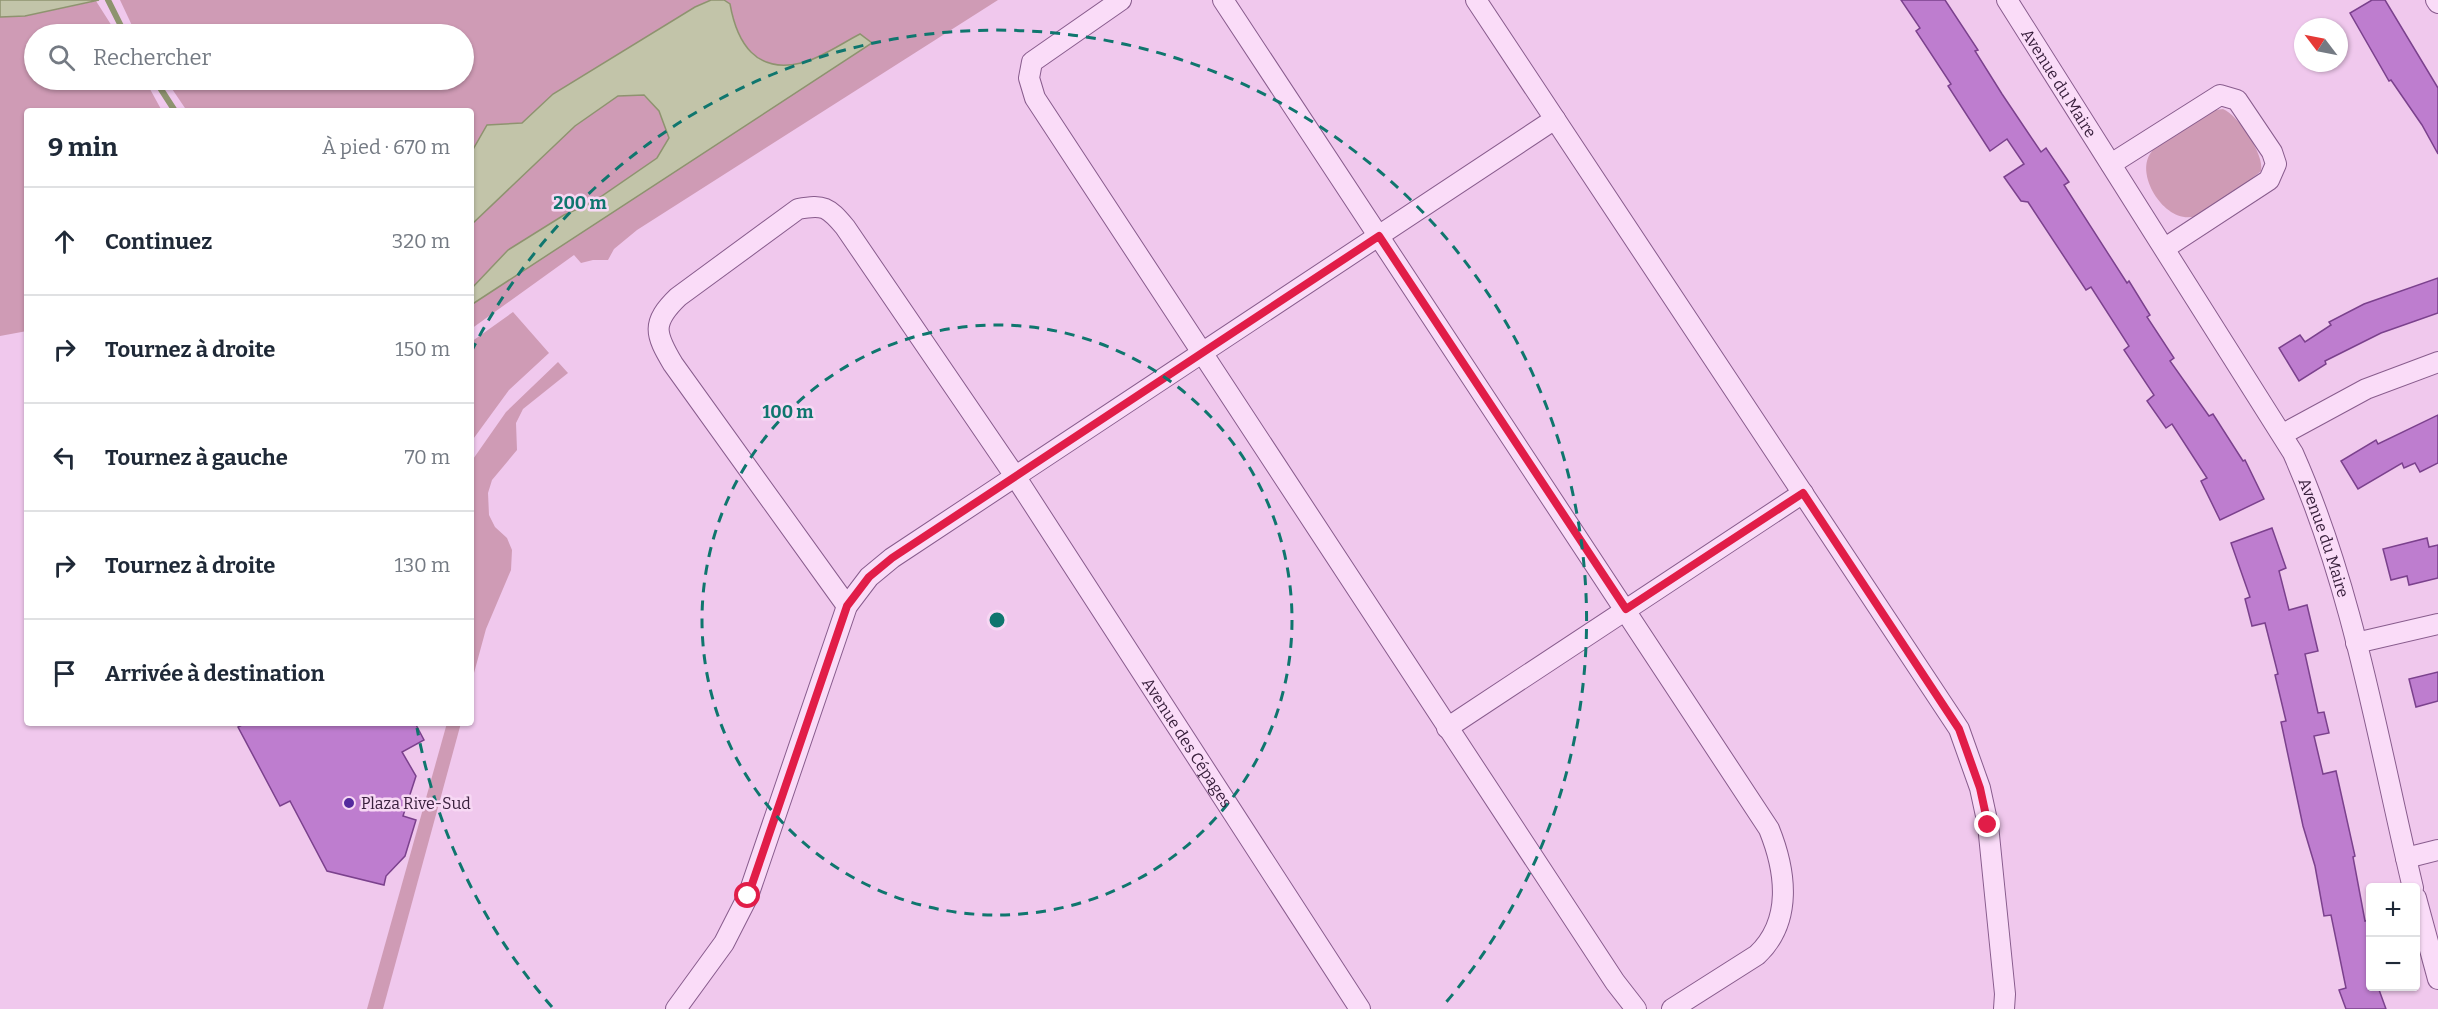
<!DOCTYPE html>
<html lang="fr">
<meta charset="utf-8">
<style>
:root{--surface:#fff;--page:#f6f6f7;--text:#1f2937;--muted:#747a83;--line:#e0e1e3}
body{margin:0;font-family:Bitter,serif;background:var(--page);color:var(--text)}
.controls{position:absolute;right:18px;bottom:18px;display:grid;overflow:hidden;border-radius:6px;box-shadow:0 2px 4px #0004}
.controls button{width:54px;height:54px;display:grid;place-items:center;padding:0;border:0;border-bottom:2px solid var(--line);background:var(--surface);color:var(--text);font:30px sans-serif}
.compass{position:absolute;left:2294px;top:18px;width:54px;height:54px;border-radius:50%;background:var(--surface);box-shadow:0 2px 4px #0004;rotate:302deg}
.stop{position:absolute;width:18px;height:18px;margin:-14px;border:4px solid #e11d48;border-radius:50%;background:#fff}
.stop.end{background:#e11d48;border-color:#fff;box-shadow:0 2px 6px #0008}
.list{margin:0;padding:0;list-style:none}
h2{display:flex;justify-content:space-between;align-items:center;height:78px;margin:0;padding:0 24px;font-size:26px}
h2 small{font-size:20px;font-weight:400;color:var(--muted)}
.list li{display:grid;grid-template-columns:39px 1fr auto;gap:18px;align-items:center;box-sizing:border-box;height:108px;padding:0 24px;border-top:2px solid var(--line)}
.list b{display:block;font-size:22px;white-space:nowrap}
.list em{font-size:20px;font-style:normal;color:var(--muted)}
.icon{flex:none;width:33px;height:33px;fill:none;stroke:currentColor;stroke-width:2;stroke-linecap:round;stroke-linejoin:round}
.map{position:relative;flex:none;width:2438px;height:1009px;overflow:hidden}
.search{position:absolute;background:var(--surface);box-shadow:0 2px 4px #0004;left:24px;top:24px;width:450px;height:66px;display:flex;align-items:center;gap:15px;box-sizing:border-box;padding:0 21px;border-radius:33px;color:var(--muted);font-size:22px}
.panel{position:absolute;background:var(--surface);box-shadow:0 2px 4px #0004;left:24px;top:108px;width:450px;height:618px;border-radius:6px}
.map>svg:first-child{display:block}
.green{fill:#cf9bb5}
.water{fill:#c2c4a9;stroke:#8e936f;stroke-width:1.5}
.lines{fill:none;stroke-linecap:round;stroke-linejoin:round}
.stream{stroke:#8e936f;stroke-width:6}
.building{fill:#be7dcf;stroke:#7b418d;stroke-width:1.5}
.minor-casing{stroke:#885c8d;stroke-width:22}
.minor{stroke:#fadcf8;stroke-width:20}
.route{stroke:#e11d48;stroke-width:8}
.ring{fill:none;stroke:#0f766e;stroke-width:3;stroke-dasharray:10 8}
.poi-dot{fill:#542a9e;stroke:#f7d8f4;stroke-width:2}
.labels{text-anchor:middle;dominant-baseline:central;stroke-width:5;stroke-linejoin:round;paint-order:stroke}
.street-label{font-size:16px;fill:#39203d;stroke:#f7d8f4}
.poi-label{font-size:16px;fill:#39203d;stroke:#f7d8f4;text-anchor:start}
.centre{fill:#0f766e;stroke:#f7d8f4;stroke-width:3}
.ring-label{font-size:18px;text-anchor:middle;font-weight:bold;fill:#0f766e;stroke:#f7d8f4;stroke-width:5;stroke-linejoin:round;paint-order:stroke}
</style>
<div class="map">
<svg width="2438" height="1009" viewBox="0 0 2438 1009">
<rect width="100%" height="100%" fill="#f0c8ed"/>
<g class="green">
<polygon points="120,0 711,0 695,7 553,94 522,123 488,125 471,153 471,111 187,111 166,80 464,80 464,34 136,34"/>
<path d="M 725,0 L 998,0 L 637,230 L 614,249 L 608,260 L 593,260 L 581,263 L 574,255 L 471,329 L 471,305 L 860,34 C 843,42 818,60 801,63 C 756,73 738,43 730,4 Z"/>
<polygon points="96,1 117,34 34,34 34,80 145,80 162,111 27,111 27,331 0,336 0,17 25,16"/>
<polygon points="643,95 659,111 669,138 657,158 593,202 564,215 508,250 471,289 471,225 575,126 618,96"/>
<path d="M 2223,109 C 2238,115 2265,155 2261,171 C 2249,182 2210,210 2196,216 C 2167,226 2135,177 2150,154 C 2159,139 2199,120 2215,110 Z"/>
<polygon points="513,312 549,353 509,390 471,442 471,342"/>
<polygon points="558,362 568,373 523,409 516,423 517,450 492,480 488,493 489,515 495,527 507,538 512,550 511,570 486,629 471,684 471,462 506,412"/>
<polygon points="447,723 461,723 383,1009 367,1009"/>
</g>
<g class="water">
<polygon points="0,0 99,0 25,16 0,17"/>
<path d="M 711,0 L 724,0 L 730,4 C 737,43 756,74 801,63 C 818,60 844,42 860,34 L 872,43 L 471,305 L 471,289 L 508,250 L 564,215 L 593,202 L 657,158 L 669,138 L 659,111 L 644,95 L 618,96 L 575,126 L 471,225 L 471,153 L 487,125 L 522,123 L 553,94 L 695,7 Z"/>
</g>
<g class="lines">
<g class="stream">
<polyline points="108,0 125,34"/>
<polyline points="155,80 175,111"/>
</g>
</g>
<g class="building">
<polygon points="1901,0 1945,0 1978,50 1975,51 2002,94 2041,152 2046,148 2069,182 2064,185 2127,283 2129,281 2150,315 2147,317 2174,358 2170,361 2209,416 2213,414 2243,461 2245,460 2264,499 2220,520 2201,481 2207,478 2172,424 2166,428 2147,401 2154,395 2124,350 2129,346 2091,287 2086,290 2028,202 2021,201 2004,177 2024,164 2007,139 1990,151 1948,86 1951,84 1916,31 1920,28"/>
<polygon points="2372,0 2385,0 2438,88 2438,154 2422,125 2391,80 2389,81 2350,13"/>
<polygon points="2438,278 2438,313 2381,333 2325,361 2326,364 2299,381 2279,348 2300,335 2305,342 2331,325 2329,322 2364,304"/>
<polygon points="2438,415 2438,463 2420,472 2415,463 2404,468 2402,463 2358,489 2341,461 2376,440 2378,444"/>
<polygon points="2272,528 2286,568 2279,571 2289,610 2307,605 2318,651 2305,654 2318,713 2324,712 2329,733 2314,736 2323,774 2336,771 2355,856 2353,857 2365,921 2370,920 2370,987 2378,987 2386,1009 2346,1009 2339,990 2346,988 2331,915 2324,916 2315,866 2303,826 2281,722 2286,721 2275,675 2278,674 2265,623 2252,626 2245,599 2250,597 2231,543"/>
<polygon points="2427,538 2429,547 2438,545 2438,578 2409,585 2407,576 2391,580 2383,549"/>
<polygon points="2438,672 2438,701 2416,707 2409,679"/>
<polygon points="246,723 415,723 424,740 402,752 416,776 403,816 416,820 405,856 386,876 384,885 327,871 290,801 280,806 238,727"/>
</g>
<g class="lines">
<g class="minor-casing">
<g id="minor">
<polyline points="1121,0 1032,62 1029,78 1035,98 1615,982 1636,1009"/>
<path d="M 1223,0 L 1769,829 C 1786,871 1793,921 1757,955 L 1672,1009"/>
<polyline points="1476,0 1959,729 1980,788 1988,825 2005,994 2004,1009"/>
<path id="s1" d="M 2007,0 L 2293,453 C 2354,590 2378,742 2413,888"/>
<polyline points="2436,0 2438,3"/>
<polyline points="2111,164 2220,95 2237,100 2272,152 2276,164 2269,180 2165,248"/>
<polyline points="2283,434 2366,389 2438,362"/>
<path id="s2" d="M 847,606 L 673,364 C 655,334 651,323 678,297 L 798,209 C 824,204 828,207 845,227 L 1015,476 L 1360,1009"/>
<polyline points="2356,643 2438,624"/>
<polyline points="1447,728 1803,493"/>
<polyline points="2406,858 2438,850"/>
<polyline points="2416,898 2438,979"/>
<polyline points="676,1009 724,943 748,896 847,606 869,577 892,558 1555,119"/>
</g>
</g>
<use href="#minor" class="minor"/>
</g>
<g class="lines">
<polyline class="route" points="748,896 847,606 869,577 892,558 1379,236 1626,609 1803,493 1959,729 1980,788 1988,825"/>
</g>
<g class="ring">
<circle cx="997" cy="620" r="295"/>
<path d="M552 1007A590 590 0 0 1 417 728M471 352A590 590 0 1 1 1442 1007"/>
</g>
<circle class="poi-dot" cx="349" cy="803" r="6"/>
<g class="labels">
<g class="street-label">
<text stroke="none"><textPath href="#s1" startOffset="98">Avenue du Maire</textPath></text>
<text stroke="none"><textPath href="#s1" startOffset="626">Avenue du Maire</textPath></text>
<text stroke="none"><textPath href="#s2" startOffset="1197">Avenue des Cépages</textPath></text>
</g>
<g class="poi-label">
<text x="361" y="803">Plaza Rive-Sud</text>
</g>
</g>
<circle cx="997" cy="620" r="9" class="centre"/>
<g class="ring-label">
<text x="580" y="209">200 m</text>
<text x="788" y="418">100 m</text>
</g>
</svg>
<div class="controls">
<button>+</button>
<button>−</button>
</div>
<svg class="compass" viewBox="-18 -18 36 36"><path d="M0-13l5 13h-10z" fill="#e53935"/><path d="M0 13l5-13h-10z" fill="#747a83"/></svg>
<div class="stop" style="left:748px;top:896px"></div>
<div class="stop end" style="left:1988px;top:825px"></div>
<div class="search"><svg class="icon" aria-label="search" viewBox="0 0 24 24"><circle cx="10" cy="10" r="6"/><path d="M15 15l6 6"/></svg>Rechercher</div>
<section class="panel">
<h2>9 min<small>À pied · 670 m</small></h2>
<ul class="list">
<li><svg class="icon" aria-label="ahead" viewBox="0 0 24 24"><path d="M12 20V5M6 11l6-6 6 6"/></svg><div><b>Continuez</b></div><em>320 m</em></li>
<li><svg class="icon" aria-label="right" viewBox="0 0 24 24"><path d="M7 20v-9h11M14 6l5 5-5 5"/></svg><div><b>Tournez à droite</b></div><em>150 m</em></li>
<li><svg class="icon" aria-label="left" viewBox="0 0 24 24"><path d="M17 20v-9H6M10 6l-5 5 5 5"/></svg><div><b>Tournez à gauche</b></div><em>70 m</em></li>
<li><svg class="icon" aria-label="right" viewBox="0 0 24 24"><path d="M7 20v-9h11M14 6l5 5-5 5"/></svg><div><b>Tournez à droite</b></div><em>130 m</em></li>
<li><svg class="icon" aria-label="arrive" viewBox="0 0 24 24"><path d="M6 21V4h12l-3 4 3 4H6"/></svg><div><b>Arrivée à destination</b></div></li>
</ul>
</section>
</div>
